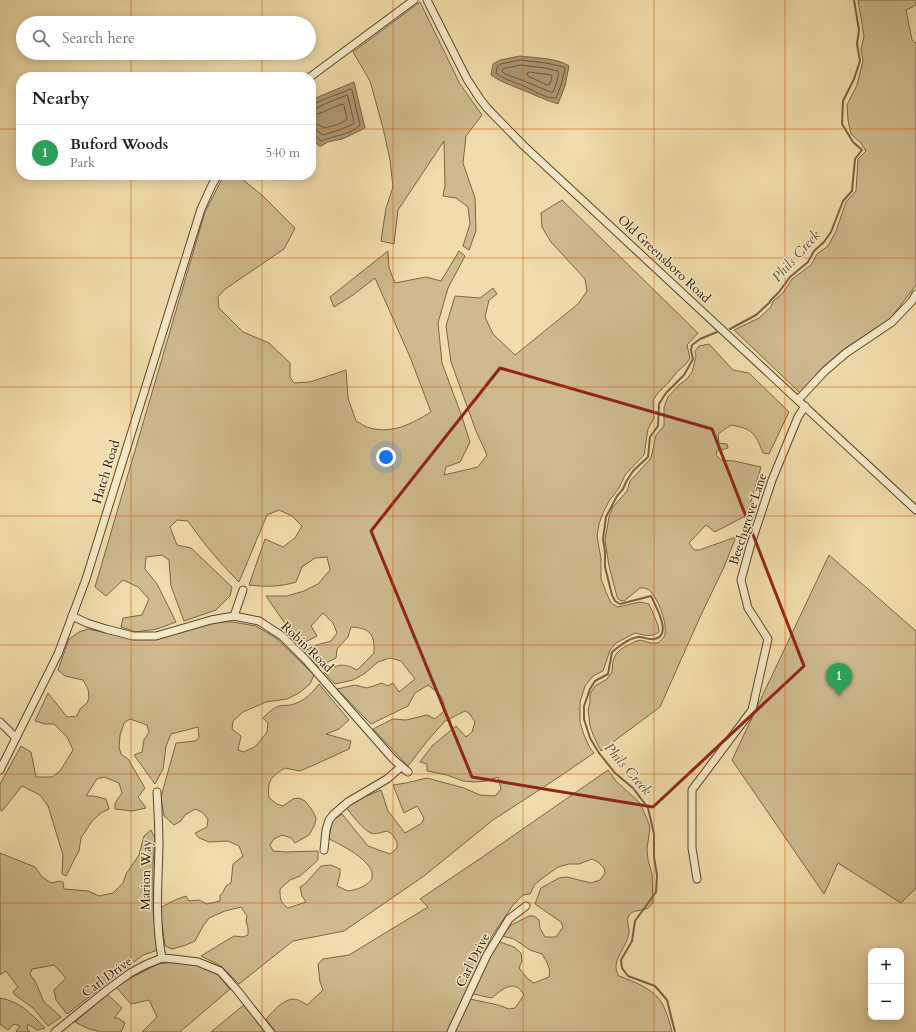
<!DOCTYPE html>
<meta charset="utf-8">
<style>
:root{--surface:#fff;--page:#f6f6f6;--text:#202124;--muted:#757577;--line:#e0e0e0;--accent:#111827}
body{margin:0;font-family:Cardo,serif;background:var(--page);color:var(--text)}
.controls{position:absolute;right:12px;bottom:12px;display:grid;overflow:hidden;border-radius:8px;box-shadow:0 2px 10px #0003}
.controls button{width:36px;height:36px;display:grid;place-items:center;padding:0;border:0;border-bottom:1px solid var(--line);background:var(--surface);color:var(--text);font:20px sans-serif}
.you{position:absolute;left:386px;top:457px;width:14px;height:14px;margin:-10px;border:3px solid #fff;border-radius:50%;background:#1a73e8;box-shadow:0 0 0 6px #1a73e833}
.badge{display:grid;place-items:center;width:26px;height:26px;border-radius:50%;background:var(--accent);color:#fff;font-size:13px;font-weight:700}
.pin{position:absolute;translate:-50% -33px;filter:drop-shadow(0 1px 2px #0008)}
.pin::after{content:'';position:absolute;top:21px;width:14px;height:12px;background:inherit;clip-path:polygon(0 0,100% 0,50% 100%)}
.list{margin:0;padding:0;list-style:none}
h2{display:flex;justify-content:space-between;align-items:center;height:52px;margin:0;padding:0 16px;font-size:17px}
h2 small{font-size:13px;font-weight:400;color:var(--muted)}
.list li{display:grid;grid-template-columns:26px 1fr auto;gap:12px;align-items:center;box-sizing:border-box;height:56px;padding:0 16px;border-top:1px solid var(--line)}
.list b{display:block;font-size:15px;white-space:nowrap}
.list p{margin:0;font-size:13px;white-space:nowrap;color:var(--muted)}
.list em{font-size:13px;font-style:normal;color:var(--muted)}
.icon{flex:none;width:22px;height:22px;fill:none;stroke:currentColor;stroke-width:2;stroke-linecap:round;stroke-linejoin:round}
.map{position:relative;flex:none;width:916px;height:1032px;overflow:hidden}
.search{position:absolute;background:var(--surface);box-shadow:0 2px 10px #0003;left:16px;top:16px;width:300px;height:44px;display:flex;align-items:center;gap:10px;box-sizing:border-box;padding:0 14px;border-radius:22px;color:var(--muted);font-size:15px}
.panel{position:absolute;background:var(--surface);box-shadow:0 2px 10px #0003;left:16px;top:72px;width:300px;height:108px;border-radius:16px}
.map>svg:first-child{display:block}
.green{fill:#cdba8e;stroke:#786647}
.water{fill:#ab9871;stroke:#756244}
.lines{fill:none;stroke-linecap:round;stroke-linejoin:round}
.shore{stroke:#685538;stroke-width:1}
.stream{stroke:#756244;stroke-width:2}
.minor-casing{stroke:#57452b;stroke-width:9}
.minor{stroke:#f5e9c8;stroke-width:7}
.marked{fill:none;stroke:#8f2418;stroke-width:3;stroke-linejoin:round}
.grid{fill:none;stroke:#d4520b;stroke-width:1;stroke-opacity:0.55}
.labels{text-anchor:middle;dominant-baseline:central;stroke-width:3;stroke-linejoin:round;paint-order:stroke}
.street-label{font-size:13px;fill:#241200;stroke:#f5e9c8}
.water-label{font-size:14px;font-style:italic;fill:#614e33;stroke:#f5e9c8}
</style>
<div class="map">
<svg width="916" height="1032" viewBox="0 0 916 1032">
<rect width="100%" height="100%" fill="#f0ddab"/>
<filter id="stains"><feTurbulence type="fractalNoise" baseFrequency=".005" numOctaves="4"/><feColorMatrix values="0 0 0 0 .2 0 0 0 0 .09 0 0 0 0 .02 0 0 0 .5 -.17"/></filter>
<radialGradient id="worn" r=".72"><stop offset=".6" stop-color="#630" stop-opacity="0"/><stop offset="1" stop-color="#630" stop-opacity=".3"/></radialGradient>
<g class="green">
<polygon points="858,0 916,0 916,5 906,10 912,40 916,43 916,285 890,319 844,349 823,367 800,393 734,330 759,318 771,307 773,301 782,294 792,279 811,265 817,254 828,246 836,231 846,202 856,191 858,159 866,151 861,143 851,134 848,120 847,105 857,85 863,61 861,49 864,36"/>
<polygon points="420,2 460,84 482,115 466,136 463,163 475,198 476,231 469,250 463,246 470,224 468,207 456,198 443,196 445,185 444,141 398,210 394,244 381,241 386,208 393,187 390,160 383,128 370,81 353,52"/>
<path d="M 224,175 L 237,175 L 263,196 L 295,228 L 284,249 L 224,290 L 218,297 L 219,308 L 243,332 L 269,343 L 290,363 L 290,377 L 294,383 L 310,382 L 346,370 L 348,398 L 356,421 C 360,423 365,427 370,428 C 393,434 411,424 431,412 L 410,357 L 375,278 L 353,295 L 334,307 L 330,297 L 388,251 L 389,268 L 395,283 L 426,277 L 441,281 L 459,251 L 465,256 L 448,288 L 438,323 L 442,363 L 462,417 L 470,442 L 460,462 L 446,467 L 444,475 L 478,467 L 487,455 L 476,431 L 451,362 L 446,326 L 455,296 L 480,298 L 493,288 L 497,294 L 489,300 L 485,317 L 493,334 L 515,355 L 578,304 L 587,291 L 585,279 L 551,242 L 542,227 L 541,213 L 562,200 L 698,333 L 687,345 L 690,358 L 686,364 L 677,372 L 669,382 L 658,393 L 653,400 L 654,418 L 648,429 L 644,455 L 625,475 L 619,488 L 609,501 L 603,513 L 599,524 L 597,536 L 601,559 L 601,579 L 606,592 L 611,603 L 618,607 L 640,602 L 649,604 L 658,625 L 659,632 C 651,638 644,635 635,633 L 616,643 L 610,650 L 603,671 L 593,676 L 585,686 L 580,702 L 580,722 L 584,735 L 590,748 L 594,753 L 553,781 L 493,820 L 424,876 L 344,931 L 293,941 L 239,984 L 221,966 L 201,956 L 234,936 L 243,937 L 248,935 L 248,928 L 246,921 L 247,916 L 241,907 L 225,911 L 209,918 L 203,926 L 195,941 L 186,945 L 172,949 L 165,946 L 160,908 L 175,900 L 186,896 L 189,901 L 199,900 L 207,904 L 220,901 L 220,895 L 222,894 L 226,886 L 231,883 L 233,864 L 243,856 L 239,846 L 228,841 L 209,842 L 199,838 L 195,833 L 207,827 L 208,819 L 202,812 L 195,809 L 185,815 L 181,821 L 174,825 L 164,816 L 161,797 L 176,743 L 195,741 L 199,738 L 198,727 L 171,734 L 166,746 L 163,769 L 155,784 L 134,755 L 142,752 L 144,740 L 149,732 L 147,725 L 130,719 L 124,723 L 120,735 L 119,747 L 121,754 L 128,759 L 145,788 L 138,797 L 146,808 L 132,811 L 115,809 L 115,803 L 122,793 L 119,783 L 104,777 L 97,779 L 86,796 L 94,796 L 106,799 L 109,809 L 101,813 L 92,821 L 81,838 L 79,851 L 73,862 L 66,876 L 62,874 L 63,855 L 48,806 L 40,795 L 22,786 L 2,811 L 0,810 L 0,784 L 21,746 L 31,752 L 36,777 L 52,777 L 60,771 L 73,750 L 67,737 L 54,724 L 45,724 L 35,721 L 48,693 L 67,717 L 77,716 L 80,709 L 87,703 L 89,698 L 88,689 L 83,680 L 65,676 L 58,670 L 69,639 L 79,632 L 88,629 L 131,638 L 193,628 L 220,622 L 233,622 L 256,626 L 276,638 L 314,675 L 310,684 L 299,693 L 287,699 L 266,702 L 243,712 L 233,721 L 232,729 L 241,736 L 238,750 L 244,752 L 256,746 L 267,732 L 268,723 L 263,718 C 267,714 273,708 279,706 C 284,705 289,706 294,704 C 306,700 312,693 319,684 L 349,720 L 339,729 L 326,734 L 351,741 L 349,749 L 314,765 L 300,771 L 285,768 C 271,777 267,780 269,798 L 277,804 L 283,806 L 293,799 L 299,798 L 305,801 L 312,810 L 316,818 L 315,824 L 309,835 L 295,843 L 291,838 L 282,835 L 274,839 L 270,845 L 273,851 L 285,852 L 318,851 L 318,860 L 300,876 L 290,880 L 280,889 C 280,899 280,902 288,908 L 306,902 L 302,896 L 300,887 L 305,884 L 321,866 L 331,865 L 340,869 L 340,874 L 337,886 L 348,891 C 359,889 365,887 372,879 C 372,876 372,874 372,872 C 367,858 342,845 329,839 L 332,821 L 342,814 L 368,846 L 390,854 L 397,848 L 397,842 L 392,834 L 387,831 C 382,832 375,835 371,833 C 363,830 351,814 346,807 L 355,801 L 381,790 L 388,811 L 405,833 L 422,823 L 424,818 L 417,806 L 404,813 L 393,785 L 406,783 L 427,778 L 464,788 L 480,795 L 495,796 L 501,789 L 498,777 L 487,781 L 475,782 L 463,781 L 447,775 L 427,771 L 427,764 L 420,762 L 432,746 L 456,726 L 466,737 L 472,732 L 475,722 L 469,713 L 465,711 L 445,721 L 428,740 L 408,766 L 373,729 L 393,719 L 406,720 L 427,715 L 435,719 L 444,711 C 445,696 439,694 428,685 L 415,693 L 408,706 L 371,724 L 337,689 L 355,685 L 367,688 L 382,683 L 388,686 L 393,683 L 399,692 L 415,679 L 401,661 L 390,658 L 378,662 L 364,674 L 353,680 L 335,684 L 324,672 C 338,665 342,662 357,670 L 374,653 C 375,634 370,628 351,627 L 348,637 L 337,649 L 336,658 L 318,667 L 304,652 L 313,646 L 331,641 L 337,633 L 333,623 L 323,613 L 311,626 L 317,636 L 300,645 L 293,638 L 286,625 L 266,596 L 287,596 L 304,591 L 318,584 L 330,570 L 327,557 L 315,558 L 302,567 L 296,582 C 280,587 265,587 249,585 L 265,539 L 283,547 L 295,538 L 302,526 L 292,516 L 279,510 L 267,515 L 239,582 C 220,563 203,543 188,521 L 177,520 L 170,527 L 177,545 L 191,548 L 232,587 L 230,596 L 216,610 L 184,621 L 171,586 L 169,560 L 162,555 L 146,557 L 145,569 L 157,584 L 176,622 L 157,629 L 136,632 L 121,627 L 123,618 L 142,615 L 149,599 L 138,587 L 123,580 L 106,596 L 95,587 L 205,212 Z"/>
<path d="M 709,344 L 733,370 L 749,373 L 789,412 L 769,454 L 763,453 C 755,433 753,429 731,425 L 718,434 L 719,443 L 727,444 L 728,448 L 717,451 L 716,455 L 721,460 L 734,461 L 761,467 L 747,515 L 715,532 L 706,525 L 689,543 L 694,550 L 699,550 L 736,537 L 724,567 L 700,617 L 660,707 L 601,751 L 594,737 L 590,726 L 588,710 L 590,702 L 590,694 L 595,686 L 607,679 L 612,672 L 613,661 L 616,654 L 621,649 L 634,642 L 640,640 L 651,643 L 658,643 C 661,640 665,637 665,633 C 667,622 657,594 647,589 C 645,588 642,588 640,588 L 624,601 L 619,600 L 617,597 L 609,566 L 605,540 L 609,517 L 613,507 L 627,491 L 630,481 L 642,468 L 651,458 L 656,435 L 664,426 L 664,407 L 668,397 L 679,385 L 686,380 L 692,372 L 696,356 L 695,351 L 699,346 Z"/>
<polygon points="829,555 916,631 916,888 901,903 838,863 824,894 732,760"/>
<path d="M 608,770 L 616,781 L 640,803 L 647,819 L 650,827 L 647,849 L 648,860 L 652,874 L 653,903 C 651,905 649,908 646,909 C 640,911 633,910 629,915 C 625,921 630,927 629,933 C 627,948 609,962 619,976 C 635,982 655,989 663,1005 C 667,1013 670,1023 672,1032 L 455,1032 L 470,999 L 498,1005 L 509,1009 L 515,1008 L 524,995 C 515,978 502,989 492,998 L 473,994 L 487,958 L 497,941 L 514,947 L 521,953 L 522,961 L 519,968 L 528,979 L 534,983 L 549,977 C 551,968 547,962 542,954 L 530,950 L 514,939 L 502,936 L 511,925 L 529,916 L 534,916 L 539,920 L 540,928 L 545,937 L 556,937 L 563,927 L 561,922 L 535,904 L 541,888 L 559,878 L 567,877 L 591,883 L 600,880 L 605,873 L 604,868 L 598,862 L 592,859 L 579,864 L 569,864 L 558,867 L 544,877 L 535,884 L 530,894 L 523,895 L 513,905 L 492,936 L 447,1032 L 276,1032 L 266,1019 C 273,1012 286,995 298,1000 C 301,1001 304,1003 307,1005 L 323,990 L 320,982 L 318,964 L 323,959 L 349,955 L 428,907 L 420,899 L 481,858 Z"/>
<polygon points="151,830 155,838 153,864 153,909 156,942 158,950 143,955 67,1014 56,1000 54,990 66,978 54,965 32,969 30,974 36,983 44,1002 61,1017 48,1026 33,1008 15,995 13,992 18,987 6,971 0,975 0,853 35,867 42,877 51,883 60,881 63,882 64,889 88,891 99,896 113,893 123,883 126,874 139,855 144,836"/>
<polygon points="173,962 196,965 217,974 230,989 180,1032 142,1032 157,1017 149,1000 131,1004 116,987 123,982 158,964"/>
<polygon points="107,994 122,1008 114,1018 118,1018 125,1023 121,1032 97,1032 98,1031 89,1029 75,1022"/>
<path d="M 0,998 C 21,1002 30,1013 45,1028 L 37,1030 L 28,1024 L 27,1029 L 30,1032 L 16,1032 L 20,1026 L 14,1024 L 8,1030 L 0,1024 Z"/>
<polygon points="245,1004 265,1032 211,1032"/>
</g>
<g class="water">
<path d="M 520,56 C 535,58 558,58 569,66 L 565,86 L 558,104 C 545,100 533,94 520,89 C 508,84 501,82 491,75 L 493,64 L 500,60 Z"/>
<polygon points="354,82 365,128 351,135 342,139 328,142 321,146 319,146 311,138 311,101 318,97"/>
</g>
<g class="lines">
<g class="shore">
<path d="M 520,60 L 546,63 L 564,67 L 565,69 L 561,85 L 556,98 C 546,99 531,89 521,85 C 512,81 503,79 496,73 L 497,67 L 501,64 Z"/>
<path d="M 521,65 L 545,68 L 558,71 C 559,77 556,85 553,92 L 551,92 L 548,91 L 524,81 L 505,74 L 502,71 L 503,69 Z"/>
<polygon points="530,72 551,75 552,77 550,84 547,85 528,76 527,74"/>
<path d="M 311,104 L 314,104 L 320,101 L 351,89 L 352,90 L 360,125 C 351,135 334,135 322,141 C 317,140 316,134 311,134"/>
<polyline points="311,109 316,109 322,105 347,95 348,97 354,122 353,124 339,130 323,135 316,130 311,129"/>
<path d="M 311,115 C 320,115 333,107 342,104 L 344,105 L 347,119 C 342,124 332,126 325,128 L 317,124 L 311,123"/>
</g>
<g class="stream">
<polyline points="730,329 756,315 769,303 771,300 779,292 790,277 808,262 814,251 824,242 831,232 843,201 852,191 855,159 862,150 853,142 842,124 843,101 854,79 860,61 857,44 859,30 854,0"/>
<path d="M 675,1032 L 667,1000 L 655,986 L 628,976 L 622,968 L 621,960 L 632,941 L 635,921 L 656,892 L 657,875 L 654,857 L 654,834 L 648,808 L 633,788 L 615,773 L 599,753 L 590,738 L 584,719 L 584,706 L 590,689 L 595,681 L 608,674 L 612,652 C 618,647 630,637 639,637 C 644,637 649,640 654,639 C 673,636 656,607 651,596 L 620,604 L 615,601 L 612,595 L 605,567 L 605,552 L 603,539 L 606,517 L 617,496 L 623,489 L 626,482 L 633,471 L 648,457 L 650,437 L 658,426 L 659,404 L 666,393 L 684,375 L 693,359 L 691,350 L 692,345 L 700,339 L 717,332"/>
</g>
<g class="minor-casing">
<g id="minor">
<polyline points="427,0 467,79 480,99 487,108 523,145 916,510"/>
<polyline points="310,77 414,0"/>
<polyline points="798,400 825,371 846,353 892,322 912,301 916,294"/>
<polyline points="72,616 87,623 106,629 133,636 156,636 211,620 234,616 259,621 282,636 306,660 393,759 408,772"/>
<polyline points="234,616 243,590"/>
<polyline points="0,722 16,738"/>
<polyline points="0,770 58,654 86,579 201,209 212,185 218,175"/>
<path d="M 157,792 C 158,810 159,829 159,847 C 158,884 155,922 162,958"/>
<polyline points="324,850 326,830 329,820 333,815 348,802 387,779 401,767"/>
<polyline points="697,879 692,848 692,790 752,710 768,639 748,608 741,580 750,547 772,480 798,417 805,406"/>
<polyline points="55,1032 107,990 130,973 145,965 162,958 174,959 198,962 220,971 237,990 270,1032"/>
<polyline points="451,1032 487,955 509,919 526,906"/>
</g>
</g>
<use href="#minor" class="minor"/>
</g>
<path class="marked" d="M 500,368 L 712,429 L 804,666 L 653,807 L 472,777 L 371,531 Z"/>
<path class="grid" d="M 131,0 L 131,23M 262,0 L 262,23M 393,0 L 393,1032M 523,0 L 523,1032M 654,0 L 654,1032M 785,0 L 785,1032M 131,53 L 131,77M 262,53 L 262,77M 0,129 L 21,129M 311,129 L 916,129M 131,175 L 131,1032M 262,175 L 262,1032M 0,258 L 916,258M 0,387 L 916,387M 0,516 L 916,516M 0,645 L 916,645M 0,774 L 916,774M 0,903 L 916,903"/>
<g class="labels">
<g class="street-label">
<text transform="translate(664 259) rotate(43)">Old Greensboro Road</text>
<text transform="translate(106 472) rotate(-73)">Hatch Road</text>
<text transform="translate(748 519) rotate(-72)">Beechgrove Lane</text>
<text transform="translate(307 647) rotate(44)">Robin Road</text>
<text transform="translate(146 875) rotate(-89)">Marion Way</text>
<text transform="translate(473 960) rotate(-63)">Carl Drive</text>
<text transform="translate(107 977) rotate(-36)">Carl Drive</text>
</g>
<g class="water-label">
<text transform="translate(796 256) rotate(-48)">Phils Creek</text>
<text transform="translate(628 769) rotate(49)">Phils Creek</text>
</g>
</g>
<rect width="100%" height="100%" filter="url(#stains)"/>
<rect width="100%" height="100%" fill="url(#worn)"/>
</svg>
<div class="controls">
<button>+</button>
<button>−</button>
</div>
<div class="you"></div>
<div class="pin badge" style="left:839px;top:696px;background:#2e9e5b">1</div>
<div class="search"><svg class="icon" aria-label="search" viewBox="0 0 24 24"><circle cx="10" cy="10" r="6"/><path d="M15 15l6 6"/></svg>Search here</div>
<section class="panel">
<h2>Nearby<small></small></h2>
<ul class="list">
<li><span class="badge" style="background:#2e9e5b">1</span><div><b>Buford Woods</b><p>Park</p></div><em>540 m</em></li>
</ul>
</section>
</div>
